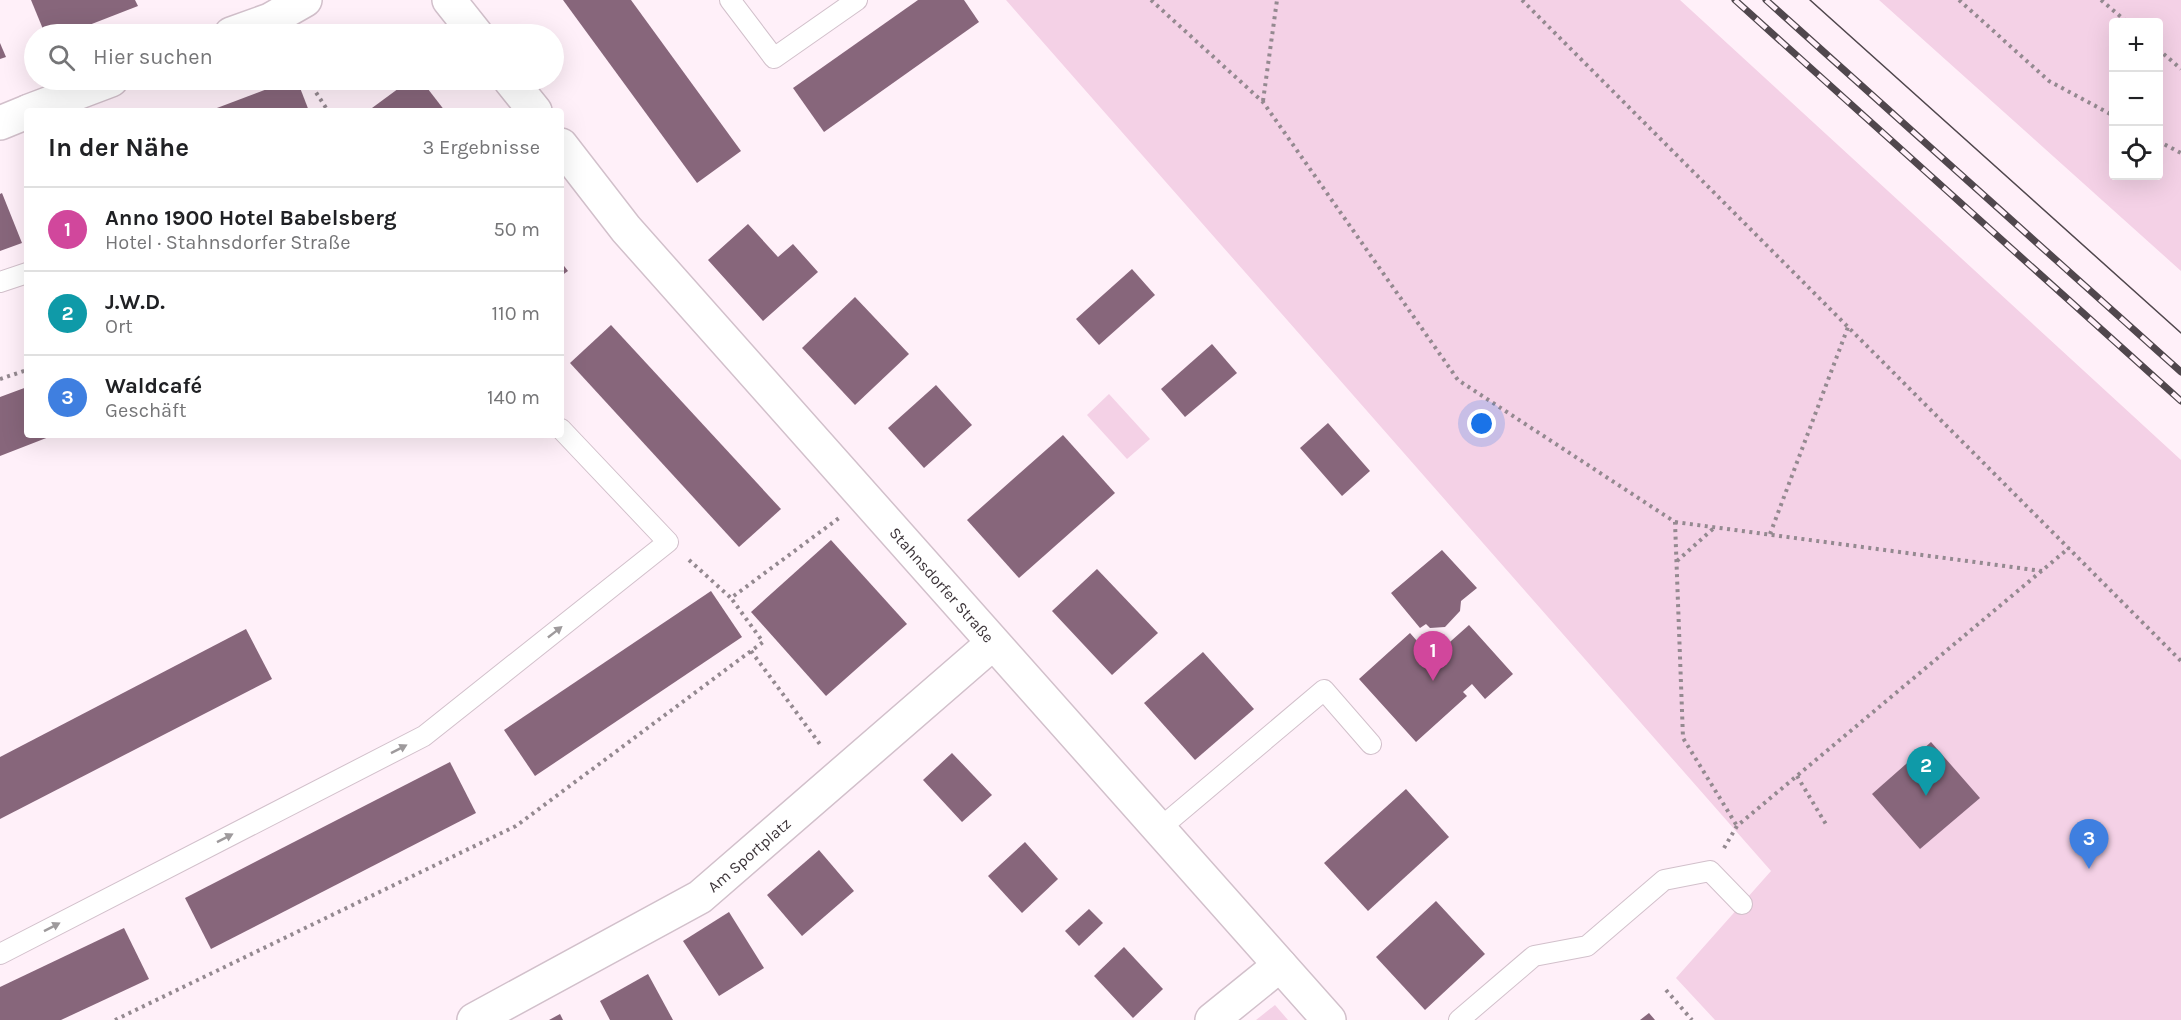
<!DOCTYPE html>
<html lang="de">
<meta charset="utf-8">
<style>
:root{--surface:#fff;--page:#f2f2f2;--text:#202124;--muted:#757577;--line:#e0e0e0;--accent:#b45309}
body{margin:0;font-family:Karla,sans-serif;background:var(--page);color:var(--text)}
.controls{position:absolute;right:18px;top:18px;display:grid;overflow:hidden;border-radius:6px;box-shadow:0 6px 24px #0002}
.controls button{width:54px;height:54px;display:grid;place-items:center;padding:0;border:0;border-bottom:2px solid var(--line);background:var(--surface);color:var(--text);font:30px sans-serif}
.you{position:absolute;left:1482px;top:424px;width:21px;height:21px;margin:-15px;border:4px solid #fff;border-radius:50%;background:#1a73e8;box-shadow:0 0 0 9px #1a73e833}
.badge{display:grid;place-items:center;width:39px;height:39px;border-radius:50%;background:var(--accent);color:#fff;font-size:20px;font-weight:700}
.pin{position:absolute;translate:-50% -50px;filter:drop-shadow(0 2px 3px #0008)}
.pin::after{content:'';position:absolute;top:32px;width:21px;height:18px;background:inherit;clip-path:polygon(0 0,100% 0,50% 100%)}
.list{margin:0;padding:0;list-style:none}
h2{display:flex;justify-content:space-between;align-items:center;height:78px;margin:0;padding:0 24px;font-size:26px}
h2 small{font-size:20px;font-weight:400;color:var(--muted)}
.list li{display:grid;grid-template-columns:39px 1fr auto;gap:18px;align-items:center;box-sizing:border-box;height:84px;padding:0 24px;border-top:2px solid var(--line)}
.list b{display:block;font-size:22px;white-space:nowrap}
.list p{margin:0;font-size:20px;white-space:nowrap;color:var(--muted)}
.list em{font-size:20px;font-style:normal;color:var(--muted)}
.icon{flex:none;width:33px;height:33px;fill:none;stroke:currentColor;stroke-width:2;stroke-linecap:round;stroke-linejoin:round}
.map{position:relative;flex:none;width:2181px;height:1020px;overflow:hidden}
.search{position:absolute;background:var(--surface);box-shadow:0 6px 24px #0002;left:24px;top:24px;width:540px;height:66px;display:flex;align-items:center;gap:15px;box-sizing:border-box;padding:0 21px;border-radius:33px;color:var(--muted);font-size:22px}
.panel{position:absolute;background:var(--surface);box-shadow:0 6px 24px #0002;left:24px;top:108px;width:540px;height:330px;border-radius:6px}
.map>svg:first-child{display:block}
.green{fill:#f4d1e6;fill-rule:evenodd}
.building{fill:#87667b}
.lines{fill:none;stroke-linecap:round;stroke-linejoin:round}
.lane-casing{stroke:#d2c0cb;stroke-width:22}
.street-casing{stroke:#d2c0cb;stroke-width:36}
.path{stroke:#948990;stroke-width:4;stroke-dasharray:3 4.5;stroke-linecap:butt}
.lane{stroke:#fff;stroke-width:20}
.street{stroke:#fff;stroke-width:33}
.tram{stroke:#50474d;stroke-width:1.5}
.rail-casing{stroke:#50474d;stroke-width:7}
.rail{stroke:#fff0f9;stroke-width:4.5;stroke-dasharray:14;stroke-linecap:butt}
.oneway{fill:#9e9a9c}
.labels{text-anchor:middle;dominant-baseline:central;stroke-width:6;stroke-linejoin:round;paint-order:stroke}
.street-label{font-size:16px;fill:#3c3439;stroke:#fff0f9}
</style>
<div class="map">
<svg width="2181" height="1020" viewBox="0 0 2181 1020">
<rect width="100%" height="100%" fill="#fff0f9"/>
<g class="green">
<polygon points="1006,0 1680,0 2181,460 2181,1020 1715,1020 1676,978 1771,871"/>
<path d="M 1879,0 L 2181,0 L 2181,271 ZM 2158,22 L 2158,176 L 2114,176 L 2114,22 Z"/>
<polygon points="1109,394 1150,439 1127,459 1087,415"/>
<polygon points="1275,1005 1288,1020 1256,1020"/>
</g>
<g class="building">
<polygon points="31,0 135,0 138,6 66,34 45,34"/>
<polygon points="563,0 631,0 741,151 697,183"/>
<polygon points="918,0 964,0 979,22 824,132 793,88"/>
<polygon points="0,43 6,57 0,59"/>
<polygon points="291,80 297,80 309,111 209,111"/>
<polygon points="410,80 421,80 445,111 374,111 372,108"/>
<polygon points="2,193 22,243 0,251 0,194"/>
<polygon points="748,224 778,257 793,244 818,272 763,321 708,260"/>
<polygon points="561,262 568,271 561,276"/>
<polygon points="1132,269 1155,295 1099,345 1076,319"/>
<polygon points="855,297 909,354 855,405 802,348"/>
<polygon points="611,325 781,509 739,547 570,363"/>
<polygon points="1212,344 1237,373 1185,417 1161,389"/>
<polygon points="936,385 972,425 924,468 888,428"/>
<polygon points="27,387 27,435 54,435 0,456 0,397"/>
<polygon points="1328,423 1370,471 1342,496 1300,448"/>
<polygon points="1063,435 1115,493 1019,578 967,520"/>
<polygon points="831,540 907,624 826,696 751,612"/>
<polygon points="1442,550 1477,588 1461,601 1460,611 1445,627 1430,628 1426,624 1420,628 1391,593"/>
<polygon points="1097,569 1158,633 1112,675 1052,611"/>
<polygon points="711,591 742,637 535,776 504,730"/>
<polygon points="1469,625 1513,674 1485,699 1472,684 1463,692 1467,696 1416,742 1359,679 1410,633 1439,666 1449,657 1442,649"/>
<polygon points="246,629 272,679 0,819 0,757"/>
<polygon points="1203,652 1254,709 1195,760 1144,703"/>
<polygon points="1931,742 1980,798 1920,849 1872,794"/>
<polygon points="952,753 992,795 962,822 923,780"/>
<polygon points="450,762 476,813 211,949 185,898"/>
<polygon points="1406,789 1449,837 1368,911 1324,863"/>
<polygon points="1025,842 1058,879 1022,913 988,876"/>
<polygon points="819,850 854,891 802,936 767,895"/>
<polygon points="1436,901 1485,954 1425,1010 1376,957"/>
<polygon points="1089,909 1103,923 1079,946 1065,931"/>
<polygon points="729,912 764,968 719,996 683,941"/>
<polygon points="124,928 149,979 61,1020 0,1020 0,987"/>
<polygon points="1124,947 1163,989 1133,1018 1094,976"/>
<polygon points="648,974 673,1020 610,1020 600,1001"/>
<polygon points="1649,1013 1655,1020 1640,1020"/>
<polygon points="560,1014 563,1020 549,1020"/>
</g>
<g class="lines">
<g class="lane-casing">
<g id="lane">
<polyline points="730,0 774,58 857,0"/>
<polyline points="0,282 27,273"/>
<polyline points="1159,829 1324,690 1371,744"/>
<polyline points="0,954 424,736 668,542 561,429"/>
<polyline points="1459,1020 1534,956 1587,946 1664,880 1710,871 1742,904"/>
</g>
</g>
<g class="street-casing">
<g id="street">
<polyline points="449,0 476,34"/>
<polyline points="231,34 270,20 305,0"/>
<polyline points="510,80 535,111"/>
<polyline points="29,111 111,80"/>
<polyline points="0,123 27,112"/>
<path id="s1" d="M 561,145 L 626,229 L 1329,1020"/>
<path id="s2" d="M 474,1020 L 700,897 L 993,643"/>
<polyline points="1212,1020 1280,965"/>
</g>
</g>
<g class="path">
<polyline points="1151,0 1263,102 1458,380 1675,522 1683,738 1737,826"/>
<polyline points="1522,0 2181,661"/>
<polyline points="1959,0 2049,81 2114,116"/>
<polyline points="2101,0 2127,22"/>
<polyline points="2158,49 2181,69"/>
<polyline points="308,80 328,111"/>
<polyline points="1263,101 1277,0"/>
<polyline points="2158,141 2181,153"/>
<polyline points="0,379 27,370"/>
<polyline points="1675,522 2042,571"/>
<polyline points="1770,534 1848,327"/>
<polyline points="689,560 731,598 839,518"/>
<polyline points="1677,561 1714,528"/>
<polyline points="751,651 822,747"/>
<polyline points="1797,776 1827,826"/>
<polyline points="1724,848 1737,826 2069,548"/>
<polyline points="1666,990 1692,1020"/>
<polyline points="115,1020 516,826 763,642 731,598"/>
</g>
<use href="#lane" class="lane"/>
<use href="#street" class="street"/>
<polyline class="tram" points="1810,0 2181,333"/>
<g class="rail-casing">
<g id="rail">
<polyline points="1735,0 2181,401"/>
<polyline points="1766,0 2181,372"/>
</g>
</g>
<use href="#rail" class="rail"/>
</g>
<defs><path id="oneway-solid" d="M-6-.8H1V-3.2L6.5 0L1 3.2V.8H-6Z" transform="scale(1.5)"/></defs>
<g class="oneway">
<use href="#oneway-solid" transform="translate(555 632) rotate(-38)"/>
<use href="#oneway-solid" transform="translate(399 749) rotate(-27)"/>
<use href="#oneway-solid" transform="translate(225 838) rotate(-27)"/>
<use href="#oneway-solid" transform="translate(52 927) rotate(-27)"/>
</g>
<g class="labels">
<g class="street-label">
<text stroke="none"><textPath href="#s1" startOffset="582">Stahnsdorfer Straße</textPath></text>
<text stroke="none"><textPath href="#s2" startOffset="322">Am Sportplatz</textPath></text>
</g>
</g>
</svg>
<div class="controls">
<button>+</button>
<button>−</button>
<button><svg class="icon" aria-label="locate" viewBox="0 0 24 24"><circle cx="12" cy="12" r="6"/><path d="M12 2v4M12 18v4M2 12h4M18 12h4"/></svg></button>
</div>
<div class="you"></div>
<div class="pin badge" style="left:1433px;top:681px;background:#d1479c">1</div>
<div class="pin badge" style="left:1926px;top:796px;background:#0f9aa8">2</div>
<div class="pin badge" style="left:2089px;top:869px;background:#3f7fe0">3</div>
<div class="search"><svg class="icon" aria-label="search" viewBox="0 0 24 24"><circle cx="10" cy="10" r="6"/><path d="M15 15l6 6"/></svg>Hier suchen</div>
<section class="panel">
<h2>In der Nähe<small>3 Ergebnisse</small></h2>
<ul class="list">
<li><span class="badge" style="background:#d1479c">1</span><div><b>Anno 1900 Hotel Babelsberg</b><p>Hotel · Stahnsdorfer Straße</p></div><em>50 m</em></li>
<li><span class="badge" style="background:#0f9aa8">2</span><div><b>J.W.D.</b><p>Ort</p></div><em>110 m</em></li>
<li><span class="badge" style="background:#3f7fe0">3</span><div><b>Waldcafé</b><p>Geschäft</p></div><em>140 m</em></li>
</ul>
</section>
</div>
